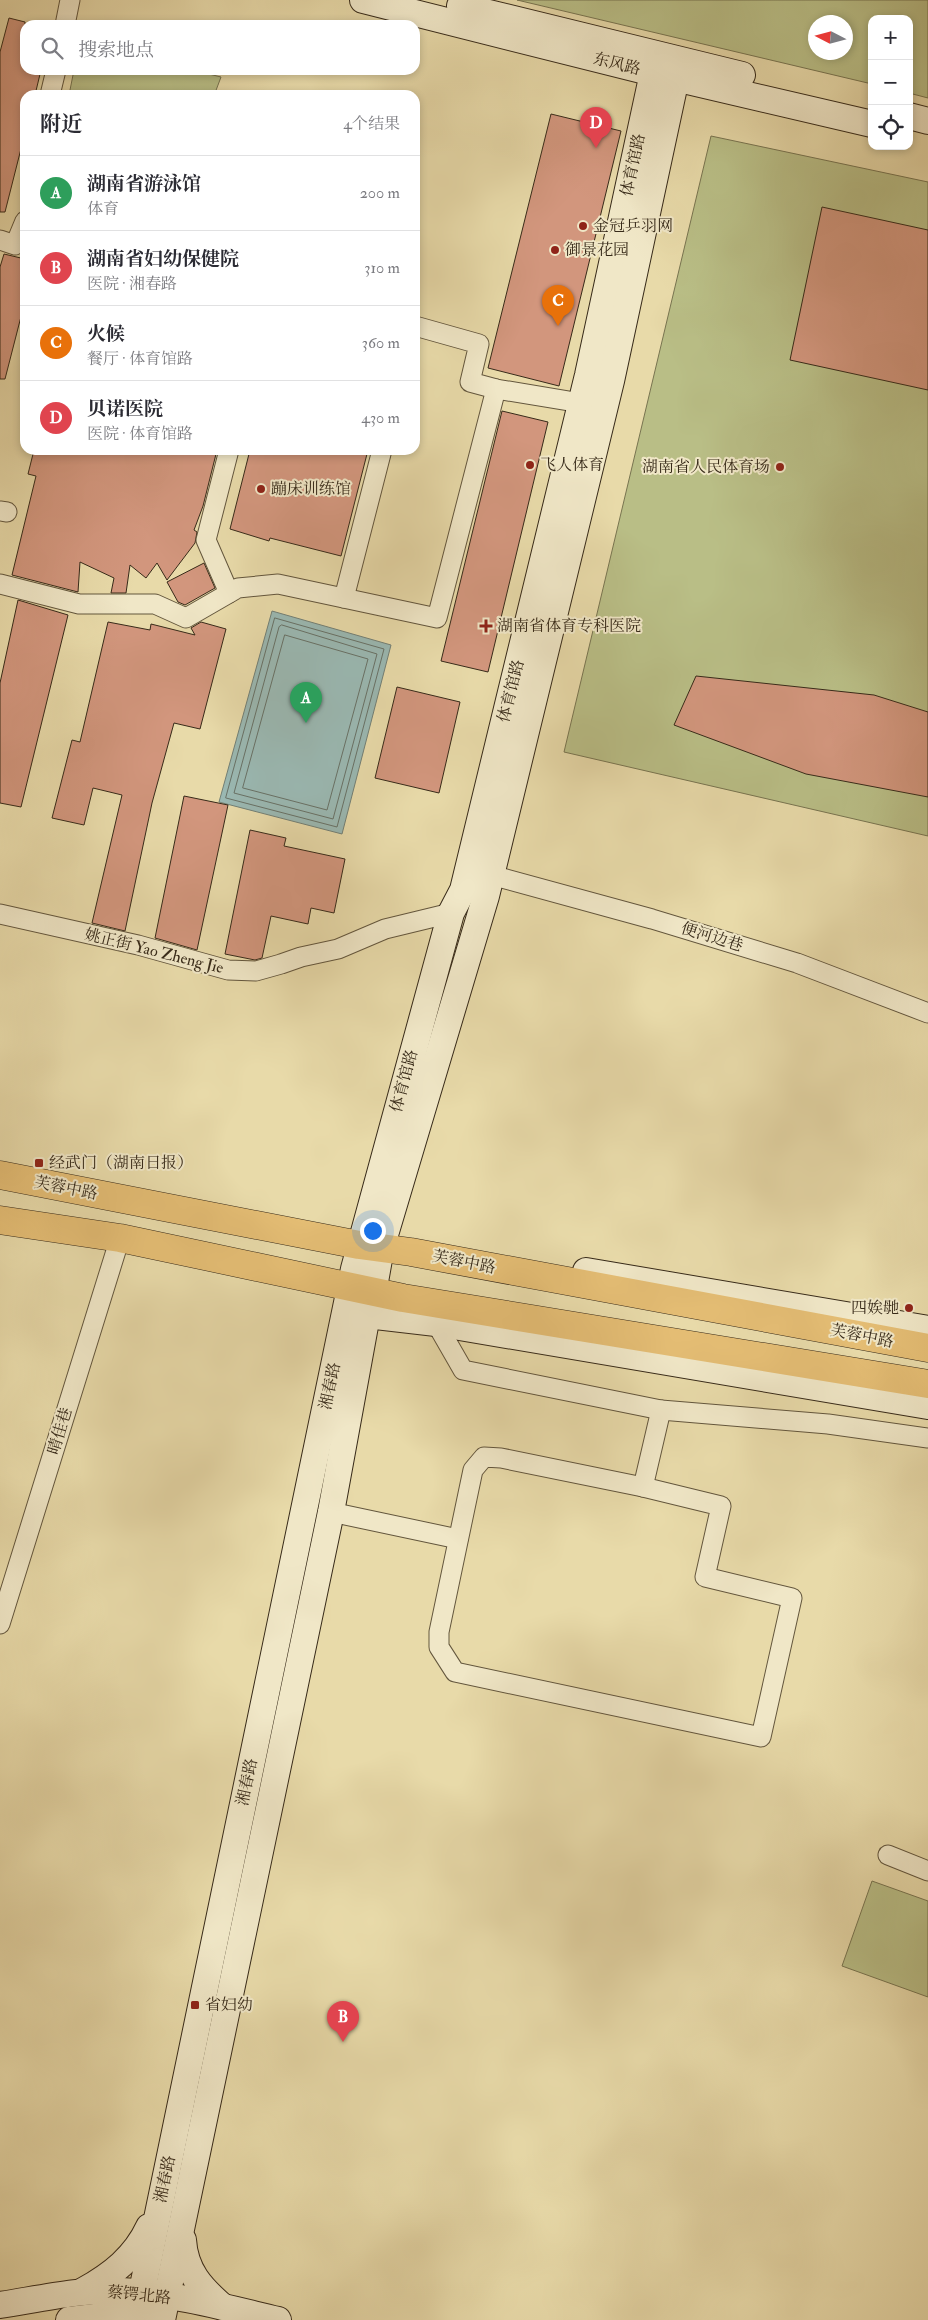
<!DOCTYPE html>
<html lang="zh">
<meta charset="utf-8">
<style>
:root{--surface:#fff;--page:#f2f2f3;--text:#2b2b33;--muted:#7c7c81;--line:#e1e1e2;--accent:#0f766e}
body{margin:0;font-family:"IM FELL Double Pica","Noto Serif SC",serif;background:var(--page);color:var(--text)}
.controls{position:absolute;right:15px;top:15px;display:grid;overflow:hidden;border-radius:10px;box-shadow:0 2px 8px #0003}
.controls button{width:45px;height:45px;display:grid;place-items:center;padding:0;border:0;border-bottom:1px solid var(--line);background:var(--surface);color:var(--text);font:25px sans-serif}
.compass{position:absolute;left:808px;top:15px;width:45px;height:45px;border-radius:50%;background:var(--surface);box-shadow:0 2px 8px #0003;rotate:276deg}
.you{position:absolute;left:372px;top:1230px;width:18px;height:18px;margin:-12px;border:4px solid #fff;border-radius:50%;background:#1a73e8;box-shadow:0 0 0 8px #1a73e833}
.badge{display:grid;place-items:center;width:32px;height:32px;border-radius:50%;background:var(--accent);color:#fff;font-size:16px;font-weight:700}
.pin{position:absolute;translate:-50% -41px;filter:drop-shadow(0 1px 2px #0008)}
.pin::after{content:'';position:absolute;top:26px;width:18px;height:15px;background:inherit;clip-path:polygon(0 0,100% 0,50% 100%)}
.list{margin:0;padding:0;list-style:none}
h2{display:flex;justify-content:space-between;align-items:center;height:65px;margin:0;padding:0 20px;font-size:21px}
h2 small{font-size:16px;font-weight:400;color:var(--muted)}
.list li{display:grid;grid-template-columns:32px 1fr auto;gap:15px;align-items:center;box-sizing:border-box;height:75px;padding:0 20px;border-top:1px solid var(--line)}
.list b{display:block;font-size:19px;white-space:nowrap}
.list p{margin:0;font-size:16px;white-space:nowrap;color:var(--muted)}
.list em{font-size:16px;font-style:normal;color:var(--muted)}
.icon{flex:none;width:28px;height:28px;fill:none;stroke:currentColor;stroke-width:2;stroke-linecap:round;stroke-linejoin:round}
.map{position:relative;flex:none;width:928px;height:2320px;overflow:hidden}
.search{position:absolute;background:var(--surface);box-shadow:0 2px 8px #0003;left:20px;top:20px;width:400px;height:55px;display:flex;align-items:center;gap:12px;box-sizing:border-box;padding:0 18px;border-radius:15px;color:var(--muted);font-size:19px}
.panel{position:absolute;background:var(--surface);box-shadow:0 2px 8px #0003;left:20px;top:90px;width:400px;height:365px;border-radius:15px}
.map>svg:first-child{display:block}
.green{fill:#b9be86;stroke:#787450;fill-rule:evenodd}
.water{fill:#9ab8b2;stroke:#727f75}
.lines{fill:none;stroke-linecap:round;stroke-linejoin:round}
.shore{stroke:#687166;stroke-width:1}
.building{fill:#d2967d;stroke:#372a19}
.street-casing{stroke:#63563d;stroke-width:21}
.secondary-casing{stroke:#372a19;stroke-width:28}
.primary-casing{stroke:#372a19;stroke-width:29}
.street{stroke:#f0e7c7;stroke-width:19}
.secondary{stroke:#f0e7c7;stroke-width:26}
.primary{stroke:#e4bd74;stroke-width:28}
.poi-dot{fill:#8f2418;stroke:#f0e7c7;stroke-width:2}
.labels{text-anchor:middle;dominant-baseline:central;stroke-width:4;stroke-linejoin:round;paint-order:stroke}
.street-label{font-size:16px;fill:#372a19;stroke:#f0e7c7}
.poi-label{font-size:16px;fill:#372a19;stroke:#f0e7c7;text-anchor:start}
</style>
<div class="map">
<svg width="928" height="2320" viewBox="0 0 928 2320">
<rect width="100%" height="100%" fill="#e8daa9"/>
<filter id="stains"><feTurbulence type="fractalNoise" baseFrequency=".004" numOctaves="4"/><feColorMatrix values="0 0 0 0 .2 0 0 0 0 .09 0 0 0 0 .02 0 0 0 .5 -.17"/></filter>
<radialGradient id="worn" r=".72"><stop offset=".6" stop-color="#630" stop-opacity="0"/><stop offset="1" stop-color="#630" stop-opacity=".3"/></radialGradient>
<g class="green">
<path d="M 517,0 L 928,0 L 928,98 L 909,93 L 909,19 L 872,19 L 872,84 ZM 816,22 L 846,22 L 846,52 L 816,52 Z"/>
<polygon points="74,70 193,70 221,77 215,93 222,95 69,95"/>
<polygon points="711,136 928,182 928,836 564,752"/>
<polygon points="872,1881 928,1901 928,1997 842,1966"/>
</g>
<polygon class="water" points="272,611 391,645 342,834 219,802"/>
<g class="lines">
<g class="shore">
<polygon points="275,618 384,649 337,827 226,798"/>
<polygon points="282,625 377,654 333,819 234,793 279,627"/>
<polygon points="285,635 368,659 327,810 243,788"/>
</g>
</g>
<g class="building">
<polygon points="9,18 25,22 25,70 41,70 35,95 25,95 25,133 5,212 0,212 0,52"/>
<polygon points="551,114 621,131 559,386 488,368"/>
<polygon points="822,207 928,230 928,390 790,360"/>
<polygon points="4,254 25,259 25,301 5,379 0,379 0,267"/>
<polygon points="502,411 548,422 488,672 441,661"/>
<polygon points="34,450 217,450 203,506 194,530 197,532 195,543 167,580 157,563 146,578 130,565 126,593 111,593 114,578 80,562 78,592 12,575 36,476 28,474"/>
<polygon points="250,450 368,450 341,556 270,538 269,541 230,529"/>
<polygon points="204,563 215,588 185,605 178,602 167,582"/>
<polygon points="18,600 68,615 21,807 0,803 0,683"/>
<polygon points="108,622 150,630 151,624 195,635 191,628 201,622 226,629 200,729 174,723 152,803 125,931 92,923 122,795 93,788 84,825 52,818 72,740 80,742"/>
<polygon points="696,676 874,695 928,712 928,797 806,774 674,725"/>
<polygon points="397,687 460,702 439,793 375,778"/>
<polygon points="184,796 228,805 197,950 155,938"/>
<polygon points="250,830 286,838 284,846 345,859 334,913 311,908 308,924 271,916 262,958 255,960 225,954"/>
</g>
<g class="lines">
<g class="street-casing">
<g id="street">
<polyline points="65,25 70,0"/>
<polyline points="50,95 56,70"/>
<polyline points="0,240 15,245 25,221"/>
<polyline points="415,326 479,344 470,382 496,389 581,403"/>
<polyline points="0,511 7,512"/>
<polyline points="0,584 79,604 155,604 186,618 238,588 278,584 437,618 496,389"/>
<polyline points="229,593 206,540 229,450"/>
<polyline points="344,598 382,450"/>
<polyline points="491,875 652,919 797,963 928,1013"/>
<polyline points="0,914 138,945 228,970 256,971 281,964 301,957 338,949 385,929 451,913"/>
<polyline points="436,1323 463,1370 661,1410 828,1424 928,1438"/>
<polygon points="484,1457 501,1458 643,1487 721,1506 705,1577 792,1598 761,1737 455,1672 439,1647 439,1632 473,1470"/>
<polyline points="643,1487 661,1410"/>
<polyline points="331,1512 458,1539"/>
<polyline points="0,1624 120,1238"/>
<polyline points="888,1855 928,1871"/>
</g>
</g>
<g class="secondary-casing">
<g id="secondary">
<polyline points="363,0 653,73 872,124"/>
<polyline points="460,6 742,75"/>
<polyline points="909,116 928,121"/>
<polyline points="586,1271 928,1329"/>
<polyline points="367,1315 436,1323 928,1406"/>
<path d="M 183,2240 C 185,2271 201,2288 223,2307"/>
<path d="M 83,2291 C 112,2275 135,2257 149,2227"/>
<path d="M 0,2305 C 39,2299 81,2289 121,2291 C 173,2293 227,2308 278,2320"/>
<polyline points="69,2320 121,2314 153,2314"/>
<polyline points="136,2320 354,1269 451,913 463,890 588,375 653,73"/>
<polyline points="162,2320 331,1512 367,1315 373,1293 381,1248 486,896 611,381 676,78"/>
</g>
</g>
<g class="primary-casing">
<g id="primary">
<polyline points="0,1175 359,1245 411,1252 928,1348"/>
<polyline points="0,1220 120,1238 403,1298 928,1384"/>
</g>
</g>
<use href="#street" class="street"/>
<use href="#secondary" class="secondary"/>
<use href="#primary" class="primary"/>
</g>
<g class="poi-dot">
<circle cx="583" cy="226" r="5"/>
<circle cx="555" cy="250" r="5"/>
<circle cx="530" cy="465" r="5"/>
<circle cx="780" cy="467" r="5"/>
<circle cx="261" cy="489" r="5"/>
<path d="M483.5 618.5h5v5h5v5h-5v5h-5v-5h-5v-5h5z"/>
<rect x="34" y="1158" width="10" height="10" rx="2.5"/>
<circle cx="909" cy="1308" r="5"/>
<rect x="190" y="2000" width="10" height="10" rx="2.5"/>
</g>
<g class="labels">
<g class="street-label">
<text transform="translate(617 64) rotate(14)">东风路</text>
<text transform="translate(633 165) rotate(-78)">体育馆路</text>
<text transform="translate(511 691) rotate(-76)">体育馆路</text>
<text transform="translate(712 937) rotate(17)">便河边巷</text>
<text transform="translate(154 951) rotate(14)">姚正街 Yao Zheng Jie</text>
<text transform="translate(404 1081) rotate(-75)">体育馆路</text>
<text transform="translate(66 1188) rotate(11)">芙蓉中路</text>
<text transform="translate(464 1262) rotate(11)">芙蓉中路</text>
<text transform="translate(862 1336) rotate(11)">芙蓉中路</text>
<text transform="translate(330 1386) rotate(-78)">湘春路</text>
<text transform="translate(60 1431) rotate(-73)">晴佳巷</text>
<text transform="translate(247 1782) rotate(-78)">湘春路</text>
<text transform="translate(165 2179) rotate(-78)">湘春路</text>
<text transform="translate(139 2295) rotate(6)">蔡锷北路</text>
</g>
<g class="poi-label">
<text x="593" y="226">金冠乒羽网</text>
<text x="565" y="250">御景花园</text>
<text x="540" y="465">飞人体育</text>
<text x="770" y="467" text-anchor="end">湖南省人民体育场</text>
<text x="271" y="489">蹦床训练馆</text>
<text x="497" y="626">湖南省体育专科医院</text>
<text x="49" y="1163">经武门（湖南日报）</text>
<text x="899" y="1308" text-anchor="end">四娭毑</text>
<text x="205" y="2005">省妇幼</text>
</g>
</g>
<rect width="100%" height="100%" filter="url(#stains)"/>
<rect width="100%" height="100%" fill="url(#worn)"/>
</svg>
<div class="controls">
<button>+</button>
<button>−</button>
<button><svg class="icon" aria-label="locate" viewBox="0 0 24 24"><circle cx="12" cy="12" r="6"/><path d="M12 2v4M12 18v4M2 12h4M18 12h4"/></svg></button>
</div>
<svg class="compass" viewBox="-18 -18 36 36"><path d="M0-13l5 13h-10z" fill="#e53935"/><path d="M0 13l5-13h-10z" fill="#7c7c81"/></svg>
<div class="you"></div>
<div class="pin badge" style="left:306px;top:723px;background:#2e9e5b">A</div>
<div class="pin badge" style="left:343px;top:2042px;background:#e0444e">B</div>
<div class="pin badge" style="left:558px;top:326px;background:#e8710a">C</div>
<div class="pin badge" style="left:596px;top:148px;background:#e0444e">D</div>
<div class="search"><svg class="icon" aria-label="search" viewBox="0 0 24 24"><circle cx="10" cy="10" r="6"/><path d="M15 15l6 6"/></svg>搜索地点</div>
<section class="panel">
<h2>附近<small>4个结果</small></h2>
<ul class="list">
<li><span class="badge" style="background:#2e9e5b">A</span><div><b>湖南省游泳馆</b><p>体育</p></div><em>200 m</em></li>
<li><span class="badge" style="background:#e0444e">B</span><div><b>湖南省妇幼保健院</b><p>医院 · 湘春路</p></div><em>310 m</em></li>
<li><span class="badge" style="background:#e8710a">C</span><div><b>火候</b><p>餐厅 · 体育馆路</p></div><em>360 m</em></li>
<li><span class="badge" style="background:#e0444e">D</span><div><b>贝诺医院</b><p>医院 · 体育馆路</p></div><em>430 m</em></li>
</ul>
</section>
</div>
